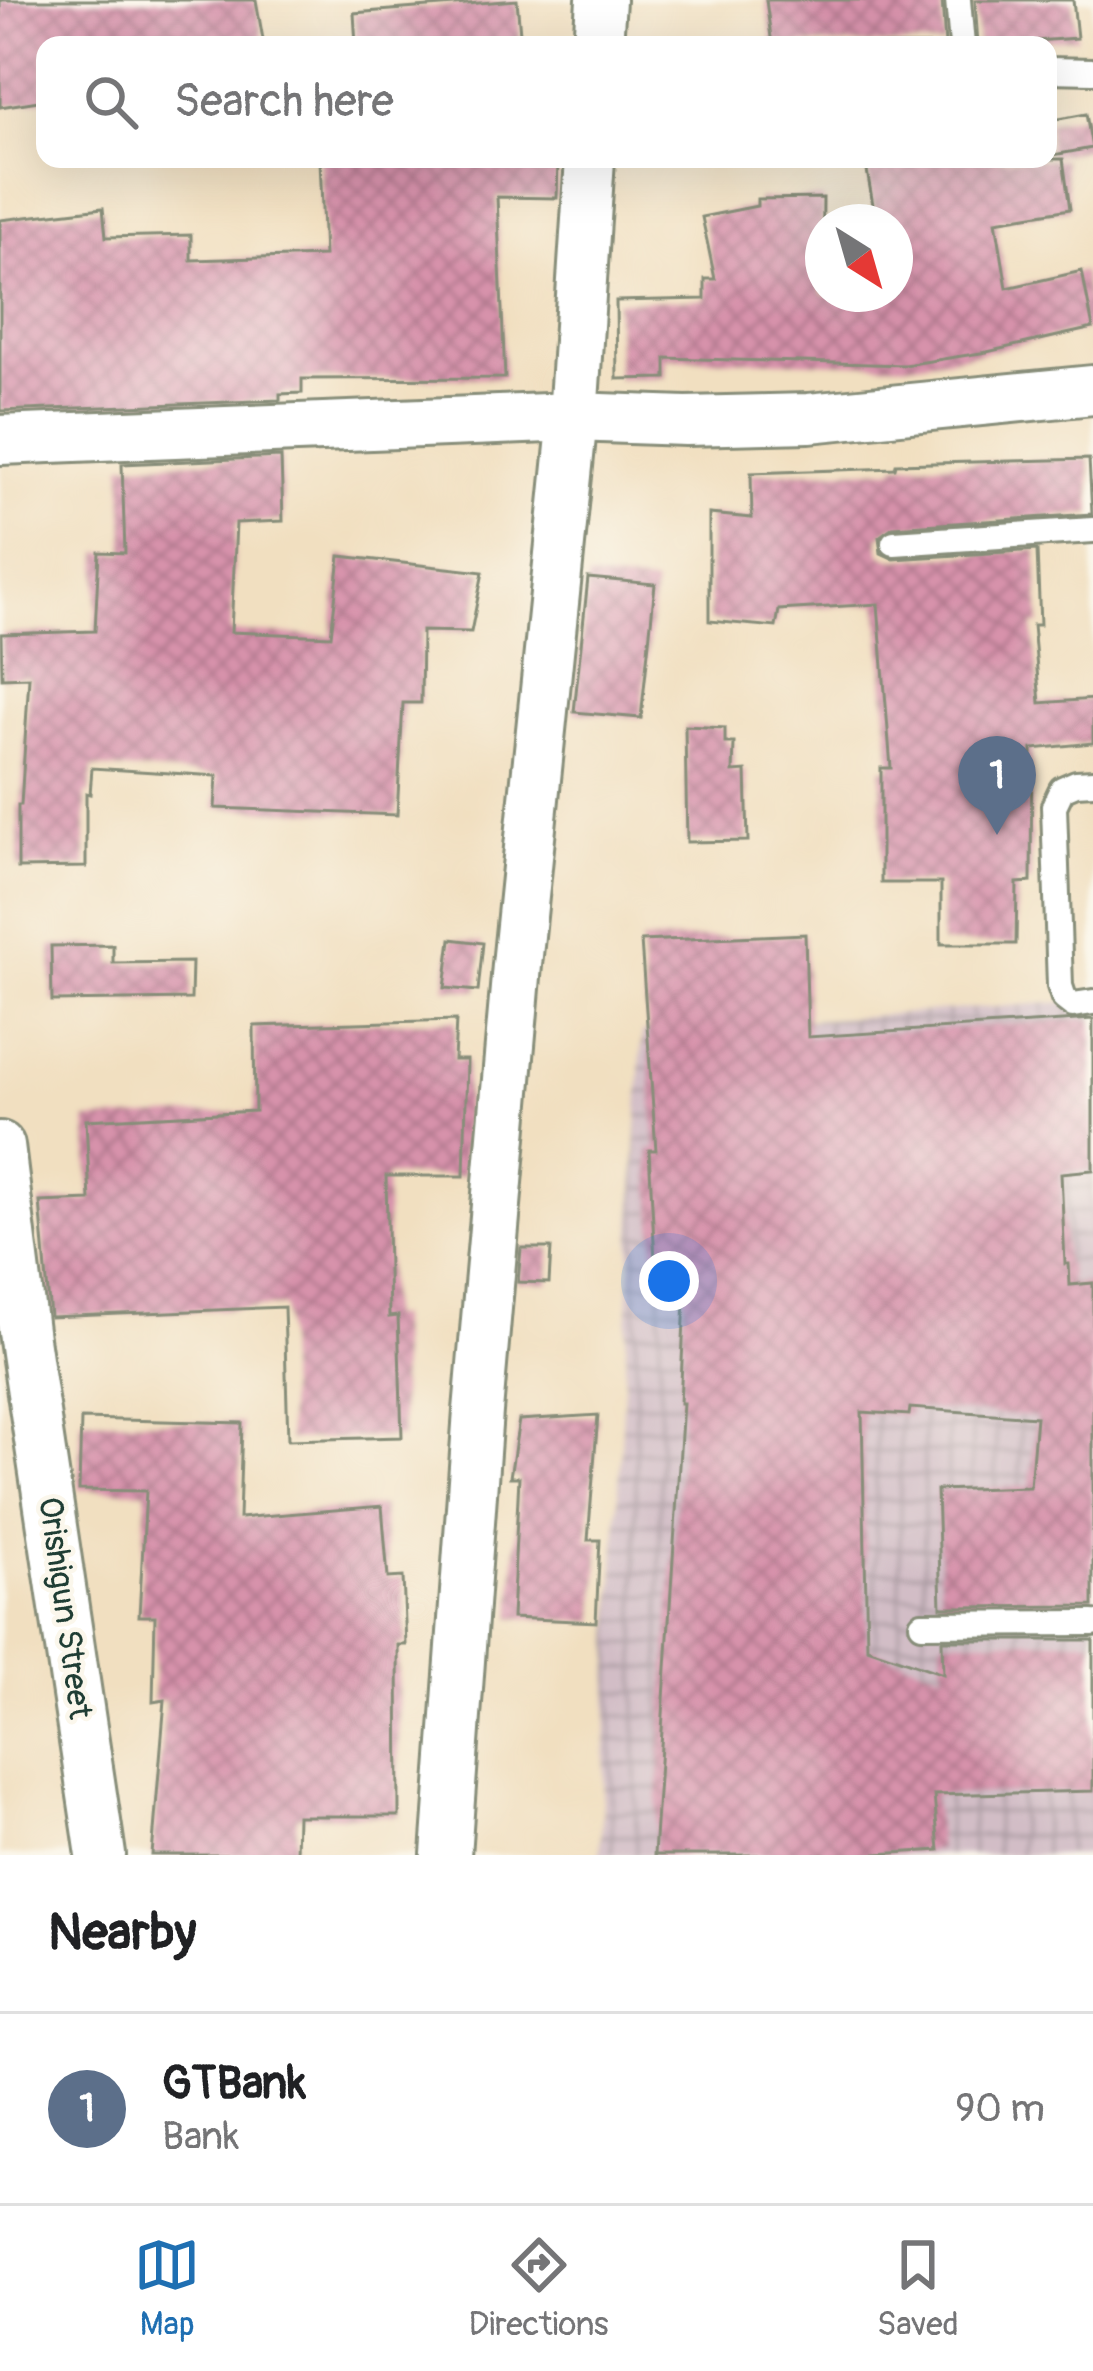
<!DOCTYPE html>
<style>
:root{--surface:#fff;--page:#f2f2f2;--text:#202124;--muted:#757577;--line:#e0e0e0;--accent:#1f6fb2}
body{margin:0;font-family:Pangolin,sans-serif;background:var(--page);color:var(--text)}
.compass{position:absolute;left:805px;top:204px;width:108px;height:108px;border-radius:50%;background:var(--surface);box-shadow:0 12px 48px #0002;rotate:143deg}
.you{position:absolute;left:669px;top:1281px;width:42px;height:42px;margin:-30px;border:9px solid #fff;border-radius:50%;background:#1a73e8;box-shadow:0 0 0 18px #1a73e833}
.badge{display:grid;place-items:center;width:78px;height:78px;border-radius:50%;background:var(--accent);color:#fff;font-size:39px;font-weight:700}
.pin{position:absolute;translate:-50% -99px;filter:drop-shadow(0 3px 6px #0008)}
.pin::after{content:'';position:absolute;top:63px;width:42px;height:36px;background:inherit;clip-path:polygon(0 0,100% 0,50% 100%)}
.list{margin:0;padding:0;list-style:none}
h2{display:flex;justify-content:space-between;align-items:center;height:156px;margin:0;padding:0 48px;font-size:51px}
h2 small{font-size:39px;font-weight:400;color:var(--muted)}
.list li{display:grid;grid-template-columns:78px 1fr auto;gap:36px;align-items:center;box-sizing:border-box;height:192px;padding:0 48px;border-top:3px solid var(--line)}
.list b{display:block;font-size:45px;white-space:nowrap}
.list p{margin:0;font-size:39px;white-space:nowrap;color:var(--muted)}
.list em{font-size:39px;font-style:normal;color:var(--muted)}
.icon{flex:none;width:66px;height:66px;fill:none;stroke:currentColor;stroke-width:2;stroke-linecap:round;stroke-linejoin:round}
.map{position:relative;flex:none;width:1093px;height:1855px;overflow:hidden}
.search{position:absolute;background:var(--surface);box-shadow:0 12px 48px #0002;left:36px;right:36px;top:36px;height:132px;display:flex;align-items:center;gap:30px;box-sizing:border-box;padding:0 42px;border-radius:24px;color:var(--muted);font-size:45px}
.sheet{height:348px;background:var(--surface)}
nav{display:flex;justify-content:space-around;align-items:center;box-sizing:border-box;height:168px;border-top:3px solid var(--line);background:var(--surface);font-size:33px;color:var(--muted)}
nav a{display:grid;justify-items:center;gap:6px}
nav .on{color:var(--accent)}
.map>svg:first-child{display:block}
.industrial{fill:url(#industrial-grid)}
.building{fill:url(#building-cross-hatch)}
.lines{fill:none;stroke-linecap:round;stroke-linejoin:round}
.lane-casing{stroke:#888e7a;stroke-width:30}
.street-casing{stroke:#888e7a;stroke-width:54}
.lane{stroke:#fff;stroke-width:24}
.street{stroke:#fff;stroke-width:48}
.labels{text-anchor:middle;dominant-baseline:central;stroke-width:9;stroke-linejoin:round;paint-order:stroke}
.street-label{font-size:33px;fill:#1f3d34;stroke:#fbf7ec}
</style>
<div class="map">
<svg width="1093" height="1855" viewBox="0 0 1093 1855">
<defs>
<pattern id="industrial-grid" width="8" height="8" patternUnits="userSpaceOnUse" patternTransform="scale(3)"><rect width="8" height="8" fill="#d2bdc6"/><path d="M0 4h8M4 0v8" fill="none" stroke="#aa9ba2"/></pattern>
<pattern id="building-cross-hatch" width="8" height="8" patternUnits="userSpaceOnUse" patternTransform="scale(3)"><rect width="8" height="8" fill="#d792ab"/><path d="M0 0l8 8M0 8l8-8" fill="none" stroke="#ae788c"/></pattern>
</defs>
<rect width="100%" height="100%" fill="#fbf7ec"/>
<filter id="ink" filterUnits="userSpaceOnUse"><feTurbulence type="fractalNoise" baseFrequency=".00833" numOctaves="2"/><feDisplacementMap in="SourceGraphic" scale="24" xChannelSelector="R" yChannelSelector="G"/><feConvolveMatrix kernelMatrix="1 2 1 2 8 2 1 2 1" color-interpolation-filters="sRGB"/></filter>
<filter id="wash" filterUnits="userSpaceOnUse"><feTurbulence type="fractalNoise" baseFrequency=".004" numOctaves="4" result="noise"/><feDisplacementMap in="SourceGraphic" scale="48" xChannelSelector="R" yChannelSelector="G"/><feGaussianBlur stdDeviation="2.7" result="paint"/><feColorMatrix in="noise" values="0 0 0 0 0 0 0 0 0 0 0 0 0 0 0 0 0 1.4 0 .05"/><feComposite in="paint" operator="in"/></filter>
<g filter="url(#wash)">
<rect width="100%" height="100%" fill="#f1dfc0"/>
<polygon class="industrial" points="1093,1000 1093,1855 600,1855 642,1032"/>
<g id="blocks">
<g class="building">
<polygon points="0,0 256,0 264,45 45,45 45,100 0,107"/>
<polygon points="517,0 521,45 356,45 354,13"/>
<polygon points="766,0 942,0 945,45 772,45"/>
<polygon points="975,0 1073,0 1077,38 978,45"/>
<polygon points="1086,114 1092,148 1048,156 1048,121"/>
<polygon points="320,159 558,159 557,198 497,197 505,378 302,379 302,393 280,394 280,400 0,411 0,220 103,208 106,237 191,235 191,260 324,256"/>
<polygon points="865,159 1063,159 1070,209 996,221 1007,288 1082,271 1093,328 987,352 905,365 666,358 666,378 617,379 616,301 705,299 705,279 715,279 702,217 757,206 757,199 823,198 822,294 895,294 895,222 876,222"/>
<polygon points="281,457 283,521 236,523 231,632 331,636 340,556 483,572 471,632 422,631 421,703 403,703 397,815 215,808 217,776 92,768 90,794 86,793 86,867 18,868 18,805 21,805 29,677 2,678 1,634 95,631 99,552 125,553 122,464"/>
<polygon points="1089,459 1092,514 893,527 879,537 881,553 894,559 1037,550 1040,625 1033,625 1040,703 1093,699 1093,743 1032,749 1031,882 1017,883 1016,944 941,944 941,883 881,883 881,768 891,768 878,604 779,610 776,627 709,621 709,514 752,518 751,473 895,468 896,464"/>
<polygon points="588,578 655,584 641,718 574,712"/>
<polygon points="685,726 725,728 725,743 734,743 733,772 746,771 748,841 687,842"/>
<polygon points="805,934 808,1037 1093,1019 1093,1170 1061,1173 1065,1264 1069,1264 1070,1285 1093,1283 1093,1606 941,1607 937,1490 1030,1487 1036,1417 910,1408 909,1415 862,1412 867,1648 943,1674 942,1640 1093,1640 1093,1791 934,1795 939,1850 861,1855 654,1855 683,1403 680,1403 687,1258 655,1260 649,1150 656,1150 641,941"/>
<polygon points="451,939 483,943 478,991 445,988"/>
<polygon points="113,945 113,963 192,962 191,999 52,1001 51,946"/>
<polygon points="456,1020 454,1060 467,1060 464,1176 386,1176 389,1317 398,1316 402,1437 288,1440 284,1307 50,1317 40,1202 90,1200 86,1120 255,1111 254,1026"/>
<polygon points="521,1248 551,1248 549,1283 518,1282"/>
<polygon points="598,1415 588,1540 600,1540 596,1622 512,1618 519,1477 510,1477 519,1420"/>
<polygon points="81,1419 242,1423 239,1518 382,1506 388,1578 403,1577 406,1645 398,1645 399,1816 297,1816 296,1855 152,1855 165,1700 153,1702 155,1616 139,1616 146,1491 79,1490"/>
</g>
</g>
</g>
<g filter="url(#ink)">
<use href="#blocks" fill-opacity="0" stroke="#888e7a" stroke-width="3"/>
<g class="lines">
<g class="lane-casing">
<g id="lane">
<polyline points="958,0 962,45"/>
<polyline points="1048,70 1093,71"/>
<polyline points="894,543 1093,530"/>
<polyline points="1093,782 1076,783 1062,789 1054,806 1060,986 1064,998 1073,1005 1093,1002"/>
<polyline points="922,1624 1093,1623"/>
</g>
</g>
<g class="street-casing">
<g id="street">
<polyline points="598,45 601,0"/>
<polyline points="0,440 573,417 686,421 809,418 1093,390"/>
<polyline points="0,1146 24,1339 101,1855"/>
<polyline points="446,1855 478,1411 517,965 573,417 590,159"/>
</g>
</g>
<use href="#lane" class="lane"/>
<use href="#street" class="street"/>
</g>
</g>
<g class="labels">
<g class="street-label">
<text transform="translate(65 1608) rotate(82)">Orishigun Street</text>
</g>
</g>
</svg>
<svg class="compass" viewBox="-18 -18 36 36"><path d="M0-13l5 13h-10z" fill="#e53935"/><path d="M0 13l5-13h-10z" fill="#757577"/></svg>
<div class="you"></div>
<div class="pin badge" style="left:997px;top:835px;background:#5c6f8a">1</div>
<div class="search"><svg class="icon" aria-label="search" viewBox="0 0 24 24"><circle cx="10" cy="10" r="6"/><path d="M15 15l6 6"/></svg>Search here</div>
</div>
<section class="sheet">
<h2>Nearby<small></small></h2>
<ul class="list">
<li><span class="badge" style="background:#5c6f8a">1</span><div><b>GTBank</b><p>Bank</p></div><em>90 m</em></li>
</ul>
</section>
<nav>
<a class="on"><svg class="icon" aria-label="map" viewBox="0 0 24 24"><path d="M3 6l6-2 6 2 6-2v14l-6 2-6-2-6 2zM9 4v14M15 6v14"/></svg>Map</a>
<a><svg class="icon" aria-label="directions" viewBox="0 0 24 24"><path d="M12 3l9 9-9 9-9-9zM9 14v-3h6M13 9l2 2-2 2"/></svg>Directions</a>
<a><svg class="icon" aria-label="saved" viewBox="0 0 24 24"><path d="M7 4h10v16l-5-4-5 4z"/></svg>Saved</a>
</nav>
